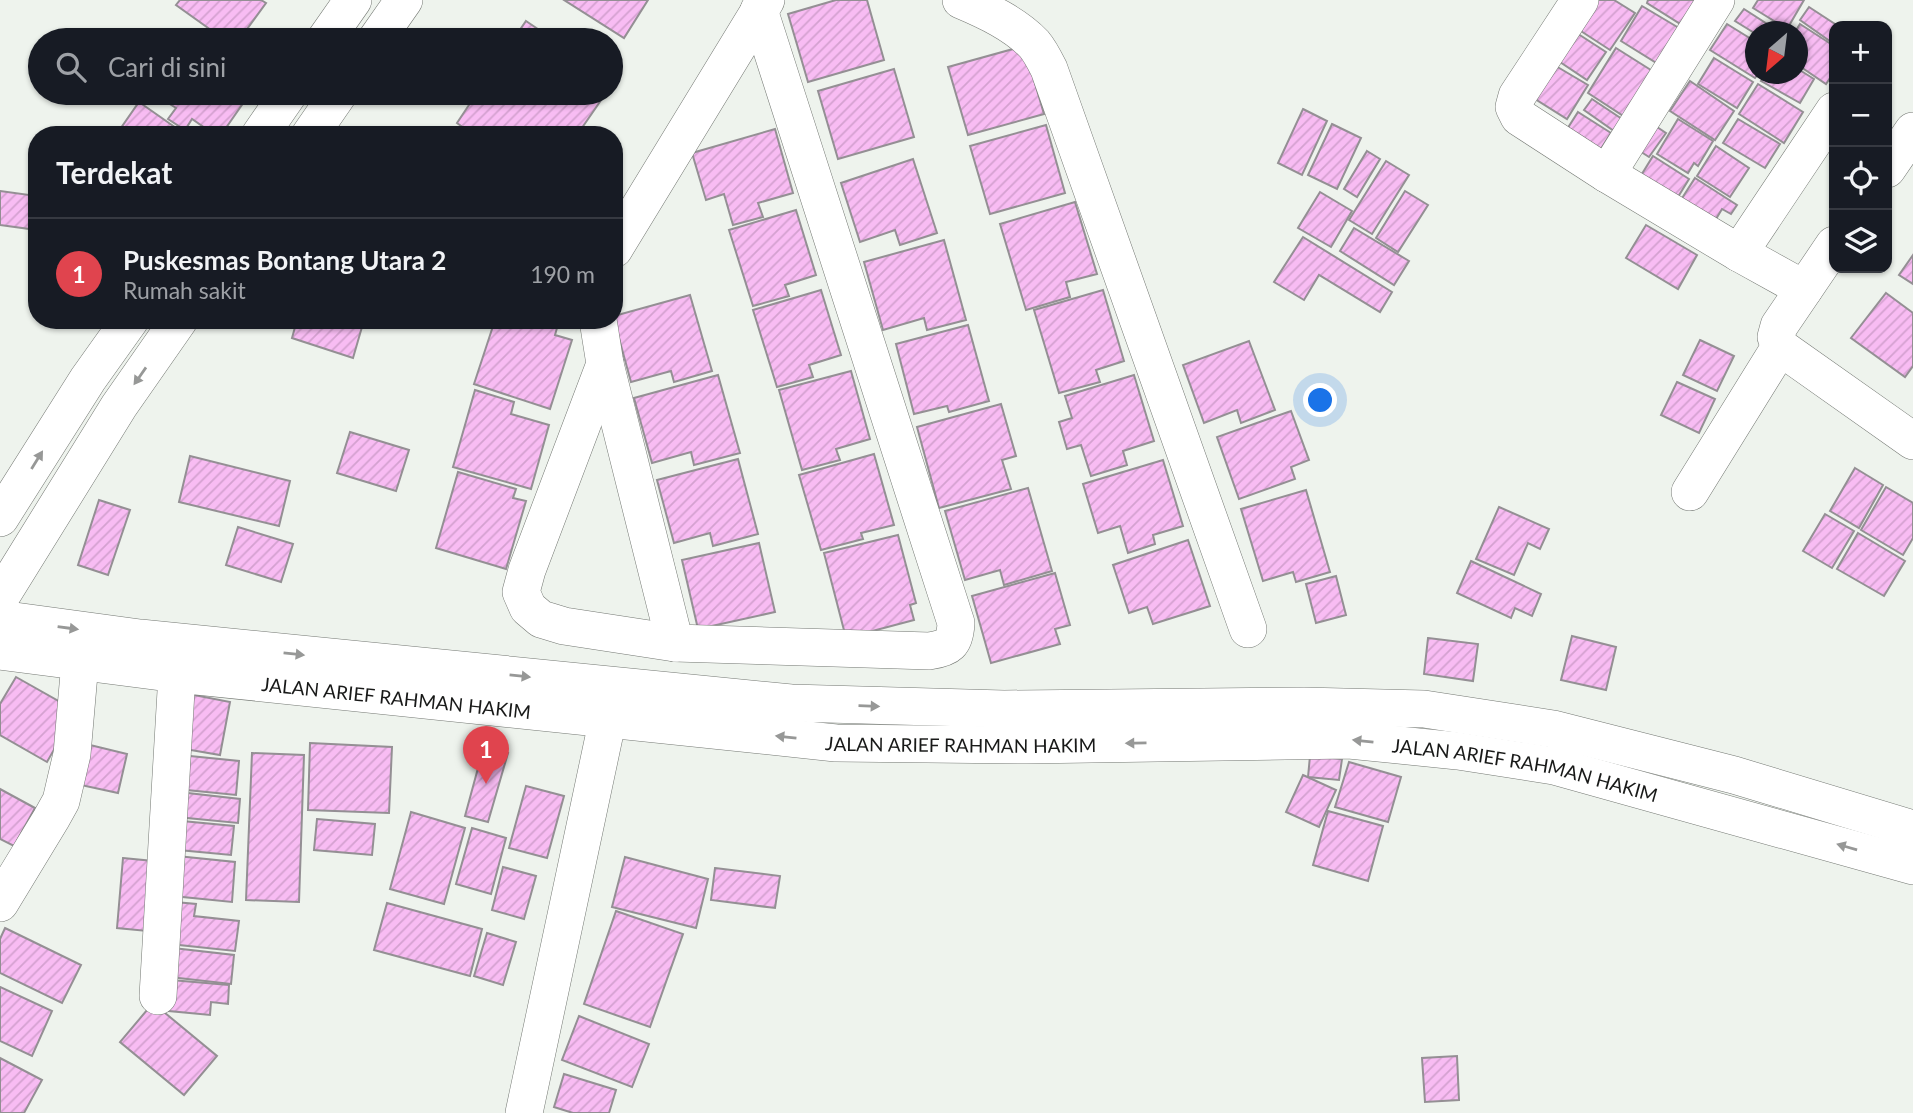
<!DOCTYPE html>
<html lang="id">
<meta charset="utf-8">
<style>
:root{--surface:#171b24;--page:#242831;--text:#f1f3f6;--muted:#9ea1a6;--line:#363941;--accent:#af47aa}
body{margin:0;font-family:Lato,sans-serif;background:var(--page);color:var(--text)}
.controls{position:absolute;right:21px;top:21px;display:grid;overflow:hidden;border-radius:14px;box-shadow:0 2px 5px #0004}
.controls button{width:63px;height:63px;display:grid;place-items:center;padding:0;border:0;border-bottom:2px solid var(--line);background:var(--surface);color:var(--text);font:35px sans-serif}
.compass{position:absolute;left:1745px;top:21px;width:63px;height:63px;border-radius:50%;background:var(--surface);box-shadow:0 2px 5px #0004;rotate:208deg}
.you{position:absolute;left:1321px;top:401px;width:24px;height:24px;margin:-18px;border:5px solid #fff;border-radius:50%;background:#1a73e8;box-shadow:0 0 0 10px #1a73e833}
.badge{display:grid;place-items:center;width:46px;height:46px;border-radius:50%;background:var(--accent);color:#fff;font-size:23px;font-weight:700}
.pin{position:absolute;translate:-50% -58px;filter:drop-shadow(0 2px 4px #0008)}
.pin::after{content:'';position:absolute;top:37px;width:24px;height:21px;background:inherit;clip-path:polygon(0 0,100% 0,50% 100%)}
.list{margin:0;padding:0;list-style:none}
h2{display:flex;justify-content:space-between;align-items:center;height:91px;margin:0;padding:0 28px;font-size:30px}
h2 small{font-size:23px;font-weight:400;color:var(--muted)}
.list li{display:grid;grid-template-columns:46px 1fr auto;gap:21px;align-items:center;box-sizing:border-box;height:112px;padding:0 28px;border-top:2px solid var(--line)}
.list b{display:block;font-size:26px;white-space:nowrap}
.list p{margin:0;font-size:23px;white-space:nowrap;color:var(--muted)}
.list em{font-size:23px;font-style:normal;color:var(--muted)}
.icon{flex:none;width:38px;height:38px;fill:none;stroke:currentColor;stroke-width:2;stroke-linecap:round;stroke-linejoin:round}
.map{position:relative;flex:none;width:1913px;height:1113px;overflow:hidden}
.search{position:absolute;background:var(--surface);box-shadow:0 2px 5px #0004;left:28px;top:28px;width:595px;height:77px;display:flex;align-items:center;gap:18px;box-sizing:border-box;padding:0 24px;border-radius:38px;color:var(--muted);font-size:26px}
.panel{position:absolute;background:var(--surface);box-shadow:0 2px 5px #0004;left:28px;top:126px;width:595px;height:203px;border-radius:28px}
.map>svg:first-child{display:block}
.building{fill:url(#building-hatch);stroke:#948f94;stroke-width:2}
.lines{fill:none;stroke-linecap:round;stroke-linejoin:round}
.minor-casing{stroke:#747873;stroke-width:38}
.minor{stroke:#fff;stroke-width:37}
.oneway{fill:#979897}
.labels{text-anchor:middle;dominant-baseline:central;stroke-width:5;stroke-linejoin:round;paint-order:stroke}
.street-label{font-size:19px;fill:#181918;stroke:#fff}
</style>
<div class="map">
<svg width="1913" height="1113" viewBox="0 0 1913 1113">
<defs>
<pattern id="building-hatch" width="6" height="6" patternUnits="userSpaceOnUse" patternTransform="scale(1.75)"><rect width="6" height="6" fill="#f8bcf3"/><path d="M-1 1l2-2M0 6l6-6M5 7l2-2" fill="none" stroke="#d4a1d0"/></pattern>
</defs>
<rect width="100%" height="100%" fill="#eef3ed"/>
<g class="building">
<polygon points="180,0 261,0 266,3 239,40 225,40 176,5"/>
<polygon points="564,0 648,0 624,38"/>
<polygon points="836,0 867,0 884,60 808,82 788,14"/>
<polygon points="1581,0 1614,0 1635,13 1610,50 1567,22"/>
<polygon points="1648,0 1697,0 1682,25 1647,3"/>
<polygon points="1758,0 1804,0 1787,29 1753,8"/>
<polygon points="1642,6 1684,31 1663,67 1621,41"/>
<polygon points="1809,7 1838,26 1834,26 1834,44 1800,20"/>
<polygon points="1744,9 1778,31 1777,32 1756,32 1756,34 1735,21"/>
<polygon points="526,21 554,40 513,40"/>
<polygon points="1727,24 1756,42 1756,74 1758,74 1755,78 1710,50"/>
<polygon points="1800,24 1834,46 1834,72 1826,84 1798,65 1798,32 1795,32"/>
<polygon points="1569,28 1606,52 1587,80 1551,56"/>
<polygon points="1024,46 1044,114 968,135 948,67"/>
<polygon points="1616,48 1654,72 1625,117 1588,93"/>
<polygon points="1714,58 1753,82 1737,108 1698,84"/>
<polygon points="1544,59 1588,85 1567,119 1524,92"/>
<polygon points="894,69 914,137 838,159 818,91"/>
<polygon points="1798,69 1814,79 1800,103 1761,81 1766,74 1798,74"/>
<polygon points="1690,81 1734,111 1715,140 1670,111"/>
<polygon points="1758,84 1803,112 1784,143 1739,114"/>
<polygon points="171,93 236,93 246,99 221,135 215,135 192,119 185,130 168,119 176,108 165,101"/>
<polygon points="477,93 606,93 577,135 455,135 461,126 457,123"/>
<polygon points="1592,99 1622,119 1614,131 1584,110"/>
<polygon points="139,102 186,135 116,135"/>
<polygon points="1303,109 1327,121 1302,175 1278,163"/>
<polygon points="1578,112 1611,133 1597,155 1564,134"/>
<polygon points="1678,119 1713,141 1698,166 1694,163 1688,173 1657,154"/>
<polygon points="1738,119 1780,144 1765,168 1723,143"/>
<polygon points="1651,123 1666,133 1649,157 1635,148"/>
<polygon points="1332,124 1361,138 1337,189 1308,175"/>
<polygon points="1046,125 1065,193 990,214 970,146"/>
<polygon points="775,129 793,193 758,203 763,217 733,225 724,194 706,200 692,153"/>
<polygon points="1716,146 1749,168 1730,197 1697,176"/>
<polygon points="1367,151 1380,159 1357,197 1344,189"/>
<polygon points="1653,156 1689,179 1673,205 1637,182"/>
<polygon points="913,159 937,233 900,245 895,230 860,242 841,183"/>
<polygon points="1386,161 1409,175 1372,234 1349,220"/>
<polygon points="1695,178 1737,205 1731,214 1722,209 1713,224 1679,203"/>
<polygon points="0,191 37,196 37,230 0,225"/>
<polygon points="1405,191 1428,205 1398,252 1376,238"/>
<polygon points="1320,192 1352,211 1331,247 1298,228"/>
<polygon points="1075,202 1097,274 1066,282 1070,297 1026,310 1000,224"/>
<polygon points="796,210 816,275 785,285 789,296 753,306 729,230"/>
<polygon points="1646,225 1697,255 1678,289 1626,258"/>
<polygon points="1354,228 1409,261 1394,285 1340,251"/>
<polygon points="1303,237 1392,292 1380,312 1319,275 1304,300 1274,282"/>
<polygon points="944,240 966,320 927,330 924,318 883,330 864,262"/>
<polygon points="1913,255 1913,284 1899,275"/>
<polygon points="821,290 841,355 809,365 813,377 777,387 753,310"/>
<polygon points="1103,290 1124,361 1096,370 1100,382 1059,393 1034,310"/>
<polygon points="1886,293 1913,313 1913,366 1905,377 1851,338"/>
<polygon points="690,295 712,371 674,382 671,371 631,382 614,320 614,316"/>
<polygon points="297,320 364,320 353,358 292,338"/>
<polygon points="495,320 556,320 559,321 555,335 572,340 550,409 474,384"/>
<polygon points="968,325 989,401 949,412 947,406 914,414 896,344"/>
<polygon points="1700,340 1734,356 1717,391 1683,375"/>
<polygon points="1249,341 1275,410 1241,423 1237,410 1204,423 1183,365"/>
<polygon points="851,371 870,439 836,449 840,460 802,470 779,390"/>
<polygon points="718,375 740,453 694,465 691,452 652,463 634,398"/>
<polygon points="1134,375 1154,441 1123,451 1127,465 1091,476 1081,445 1067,449 1059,422 1072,418 1065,396"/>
<polygon points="1677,382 1715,399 1699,433 1661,415"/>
<polygon points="475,390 514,402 511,414 549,425 531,489 453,467"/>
<polygon points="1001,404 1016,456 1002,460 1011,489 939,508 917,427"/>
<polygon points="1291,411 1309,460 1291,467 1295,479 1239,499 1217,437"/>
<polygon points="350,432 409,450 396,491 337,473"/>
<polygon points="874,454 894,525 861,533 863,539 821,550 799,475"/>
<polygon points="190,456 290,481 279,526 179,502"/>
<polygon points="738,459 758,534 713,546 710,533 674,543 657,480"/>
<polygon points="1163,460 1183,526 1153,535 1155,544 1128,553 1120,526 1098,533 1083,484"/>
<polygon points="1855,468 1883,485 1859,528 1830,511"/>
<polygon points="458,472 516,489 513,498 526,501 506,569 436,548"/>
<polygon points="1886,487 1913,503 1913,538 1903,555 1861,530"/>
<polygon points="1028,488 1052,571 1004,585 1000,570 965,580 945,511"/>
<polygon points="1306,490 1330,572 1296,582 1293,572 1263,581 1241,509"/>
<polygon points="99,500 130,510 108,575 78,565"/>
<polygon points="1499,507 1549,529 1540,549 1528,543 1514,575 1476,559"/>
<polygon points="1825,514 1854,531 1832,568 1803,551"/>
<polygon points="238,527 293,544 281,582 226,565"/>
<polygon points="1858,533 1905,561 1884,596 1837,569"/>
<polygon points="898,535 916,603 910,605 914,620 846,638 824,553"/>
<polygon points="1188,540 1210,606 1153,624 1147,607 1129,613 1113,565"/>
<polygon points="759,543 775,612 698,629 682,560"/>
<polygon points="1471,561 1541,594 1532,616 1515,608 1511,618 1457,593"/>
<polygon points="1055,573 1070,625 1055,629 1060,644 991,663 972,596"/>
<polygon points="1336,576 1346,615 1316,623 1306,584"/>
<polygon points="1572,636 1616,647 1606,690 1561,680"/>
<polygon points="1428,638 1478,644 1473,681 1424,674"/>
<polygon points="16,677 76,711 47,762 0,735 0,704"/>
<polygon points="189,694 230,702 220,755 179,748"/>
<polygon points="310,743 392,747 389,813 308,810"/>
<polygon points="90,745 127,754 118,793 81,785"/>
<polygon points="484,746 508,753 488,822 465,816"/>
<polygon points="252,753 304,755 299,902 246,900"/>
<polygon points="190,756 239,761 236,795 187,790"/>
<polygon points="1310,756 1342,759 1339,780 1308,777"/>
<polygon points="1349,762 1401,777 1388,822 1335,807"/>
<polygon points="1303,775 1336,790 1319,827 1286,812"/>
<polygon points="526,786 564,796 547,858 509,848"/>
<polygon points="0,789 35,808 14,846 0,839"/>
<polygon points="179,792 240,799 238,823 177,817"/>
<polygon points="1328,811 1383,826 1368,881 1313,865"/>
<polygon points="411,812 465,828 444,904 390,889"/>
<polygon points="317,819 375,824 372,855 314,850"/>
<polygon points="182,821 234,826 231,855 179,850"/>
<polygon points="472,828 506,838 491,894 456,884"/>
<polygon points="177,856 235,862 232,902 173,896"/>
<polygon points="625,857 708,879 696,928 612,907"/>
<polygon points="123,858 153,861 147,931 117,928"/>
<polygon points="503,867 536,876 524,919 492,910"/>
<polygon points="715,868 780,876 775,908 711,900"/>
<polygon points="175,902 196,904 194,916 239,921 235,951 170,944"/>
<polygon points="387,903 482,929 470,976 374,950"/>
<polygon points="616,911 683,934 650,1027 584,1004"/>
<polygon points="5,928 81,965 62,1003 0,973 0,939"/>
<polygon points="487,933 516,942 503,985 474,976"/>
<polygon points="173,948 234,955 231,984 170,977"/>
<polygon points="171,980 229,985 228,1004 211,1002 210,1015 169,1011"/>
<polygon points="0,987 52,1011 32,1056 0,1041"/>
<polygon points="153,1003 217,1056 184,1095 120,1042"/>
<polygon points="579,1016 649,1044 632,1087 562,1060"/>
<polygon points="1457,1056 1459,1100 1425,1102 1422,1058"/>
<polygon points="0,1058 42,1080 24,1113 0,1113"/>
<polygon points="564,1074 616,1090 609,1113 573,1113 554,1107"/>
</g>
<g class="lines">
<g class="minor-casing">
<g id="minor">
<path d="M 961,0 C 987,11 1015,24 1034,44 C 1040,51 1045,61 1049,69 L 1248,629"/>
<polyline points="1580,0 1517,96 1514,107 1519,117 1607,174 1739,253 1804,289"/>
<polyline points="325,40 353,0"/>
<polyline points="376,40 404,0"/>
<polyline points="260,135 289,93"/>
<polyline points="310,135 339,93"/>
<polyline points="1887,169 1913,131"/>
<polyline points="1607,174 1716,0"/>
<polyline points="1834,245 1779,326 1776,337 1780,347 1913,441"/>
<polyline points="614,249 766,0"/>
<polyline points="1739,253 1834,111"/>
<path d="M 598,320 L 605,364 L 527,570 L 521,592 L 528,608 L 541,619 L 564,626 L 675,643 L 929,651 C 949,648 955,644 956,623 L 759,10"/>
<polyline points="605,364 675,643"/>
<polyline points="1690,492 1780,347"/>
<polyline points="0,518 88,379 130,320"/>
<polyline points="0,598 119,406 179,320"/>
<polyline points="0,619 140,638 791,703 1004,709 1304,706 1424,709 1553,729 1734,775 1913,829"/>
<path id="s1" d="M 0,651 L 177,674 L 836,743 L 1027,745 L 1349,740 L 1458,751 L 1554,766 L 1913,866"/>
<polyline points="0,903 51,819 61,801 72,754 80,662"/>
<polyline points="158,996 177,674"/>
<polyline points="524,1113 608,718"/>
</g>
</g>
<use href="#minor" class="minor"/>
</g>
<defs><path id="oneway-solid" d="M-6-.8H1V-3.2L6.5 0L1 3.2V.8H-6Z" transform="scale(1.75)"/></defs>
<g class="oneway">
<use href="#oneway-solid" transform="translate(140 376) rotate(125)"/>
<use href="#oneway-solid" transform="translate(37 460) rotate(-58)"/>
<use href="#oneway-solid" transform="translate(68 628) rotate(8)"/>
<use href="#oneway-solid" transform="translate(294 654) rotate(6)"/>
<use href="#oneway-solid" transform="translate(520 676) rotate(6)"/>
<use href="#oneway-solid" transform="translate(869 706) rotate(2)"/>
<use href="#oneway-solid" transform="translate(786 737) rotate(-174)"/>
<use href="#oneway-solid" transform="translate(1363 741) rotate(-174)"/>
<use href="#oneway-solid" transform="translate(1136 743) rotate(179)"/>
<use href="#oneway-solid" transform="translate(1847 847) rotate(-164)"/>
</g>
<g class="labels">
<g class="street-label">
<text stroke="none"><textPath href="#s1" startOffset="399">JALAN ARIEF RAHMAN HAKIM</textPath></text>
<text stroke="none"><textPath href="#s1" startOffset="966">JALAN ARIEF RAHMAN HAKIM</textPath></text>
<text stroke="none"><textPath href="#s1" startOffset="1533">JALAN ARIEF RAHMAN HAKIM</textPath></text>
</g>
</g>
</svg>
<div class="controls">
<button>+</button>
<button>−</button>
<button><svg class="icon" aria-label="locate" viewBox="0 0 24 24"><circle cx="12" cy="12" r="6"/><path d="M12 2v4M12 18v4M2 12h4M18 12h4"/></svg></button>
<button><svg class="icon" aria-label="layers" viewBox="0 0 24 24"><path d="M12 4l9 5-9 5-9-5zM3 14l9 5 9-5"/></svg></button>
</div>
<svg class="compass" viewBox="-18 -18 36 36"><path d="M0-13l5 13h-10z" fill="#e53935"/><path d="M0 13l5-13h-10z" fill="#9ea1a6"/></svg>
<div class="you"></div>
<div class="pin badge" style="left:486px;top:784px;background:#e0444e">1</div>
<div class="search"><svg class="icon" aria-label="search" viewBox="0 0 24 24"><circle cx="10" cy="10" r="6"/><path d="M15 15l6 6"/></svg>Cari di sini</div>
<section class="panel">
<h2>Terdekat<small></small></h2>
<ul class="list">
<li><span class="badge" style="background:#e0444e">1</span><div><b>Puskesmas Bontang Utara 2</b><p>Rumah sakit</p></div><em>190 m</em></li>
</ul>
</section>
</div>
